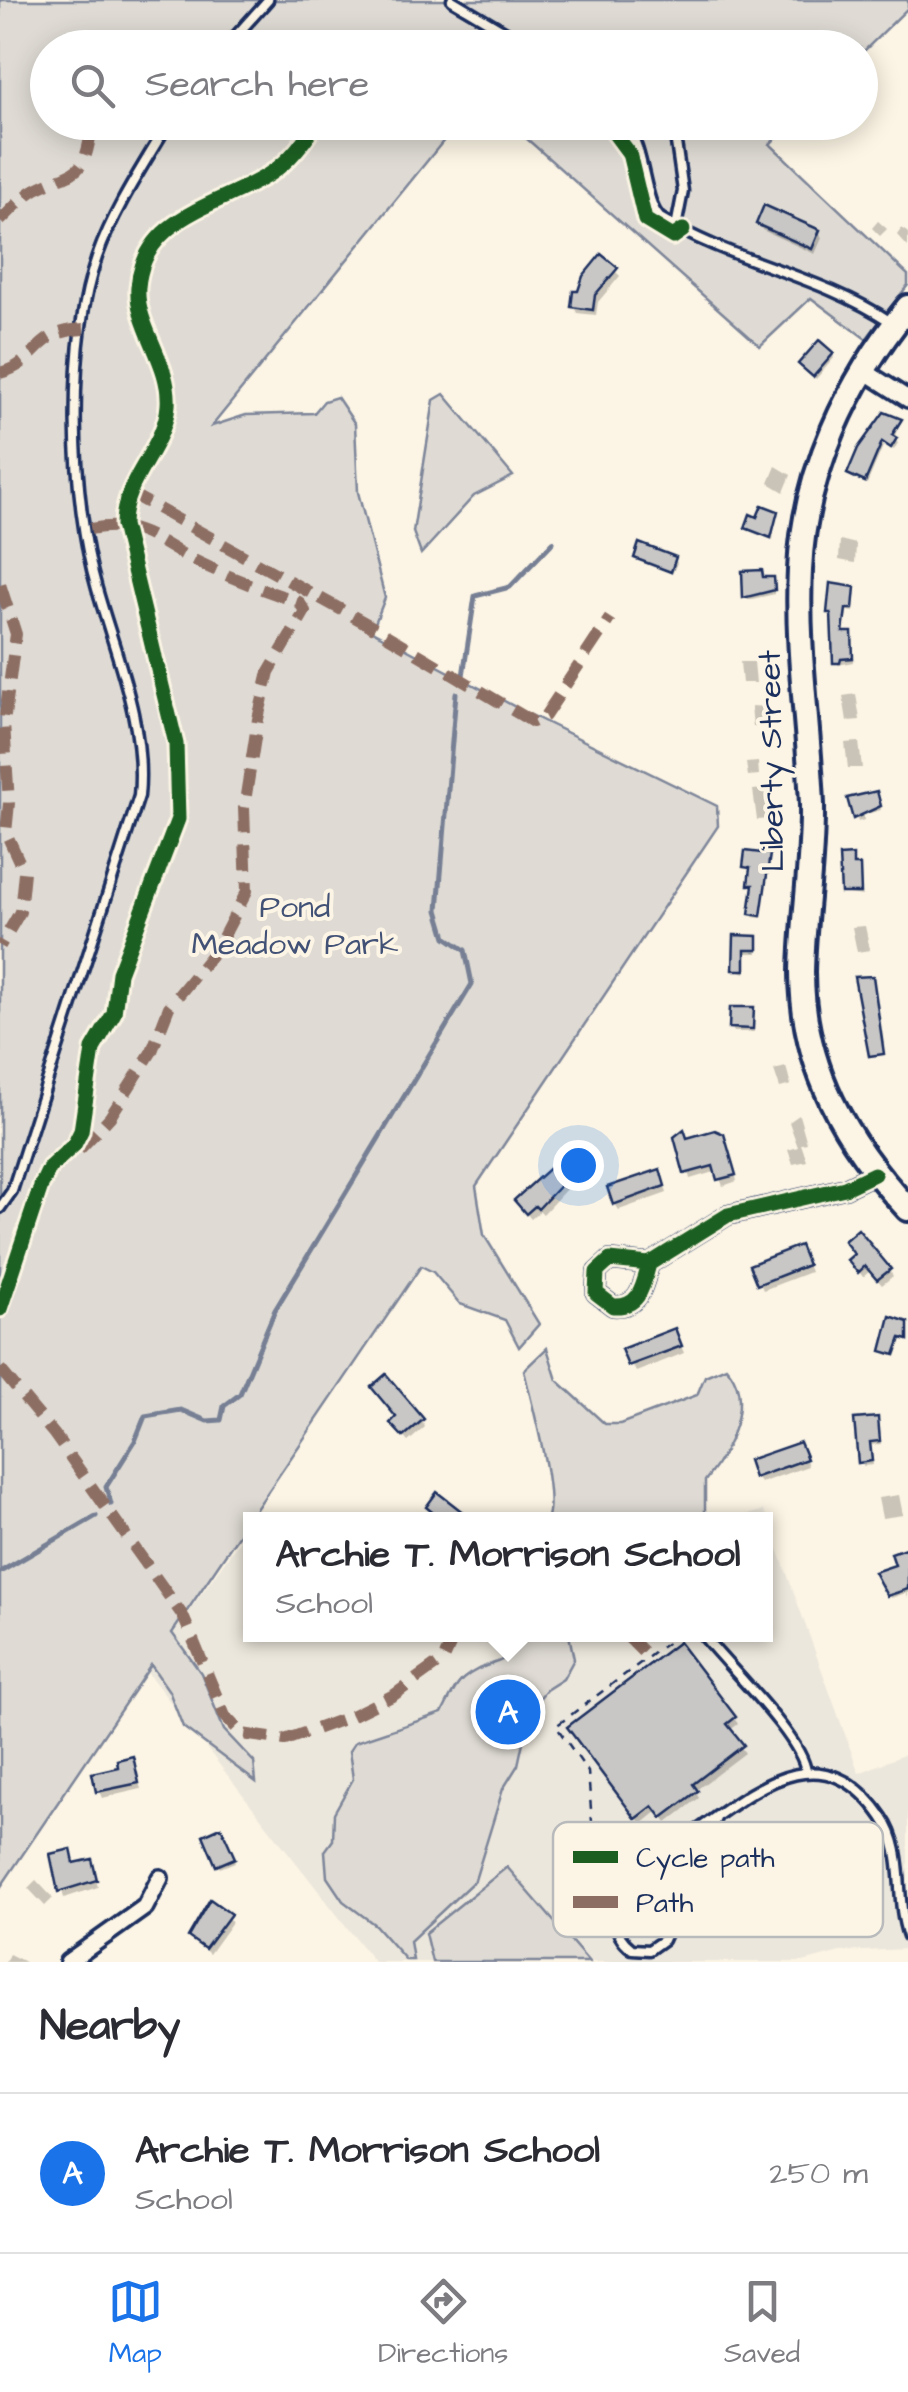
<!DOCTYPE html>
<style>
:root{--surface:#fff;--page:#f2f2f3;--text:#2b2b33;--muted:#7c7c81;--line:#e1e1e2;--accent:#1a73e8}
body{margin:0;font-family:"Architects Daughter",sans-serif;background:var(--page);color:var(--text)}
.you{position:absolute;left:578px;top:1165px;width:35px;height:35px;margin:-25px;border:8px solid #fff;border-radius:50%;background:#1a73e8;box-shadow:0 0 0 15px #1a73e833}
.badge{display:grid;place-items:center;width:65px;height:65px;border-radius:50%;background:var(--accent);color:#fff;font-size:32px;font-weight:700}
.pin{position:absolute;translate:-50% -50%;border:5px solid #fff;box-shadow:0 2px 10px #0006}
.popup{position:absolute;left:243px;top:1512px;width:530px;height:130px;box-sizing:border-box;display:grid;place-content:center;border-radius:0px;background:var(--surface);filter:drop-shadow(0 2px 8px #0005);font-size:32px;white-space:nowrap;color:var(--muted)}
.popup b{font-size:38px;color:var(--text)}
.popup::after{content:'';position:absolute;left:50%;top:100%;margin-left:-20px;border:20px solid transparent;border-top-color:var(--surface)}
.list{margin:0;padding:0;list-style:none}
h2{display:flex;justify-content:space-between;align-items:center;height:130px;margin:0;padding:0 40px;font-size:42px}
h2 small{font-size:32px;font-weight:400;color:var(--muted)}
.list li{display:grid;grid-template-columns:65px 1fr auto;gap:30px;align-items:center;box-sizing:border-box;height:160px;padding:0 40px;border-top:2px solid var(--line)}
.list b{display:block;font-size:38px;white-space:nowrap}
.list p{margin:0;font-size:32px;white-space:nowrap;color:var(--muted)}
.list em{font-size:32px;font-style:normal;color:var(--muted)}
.icon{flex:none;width:55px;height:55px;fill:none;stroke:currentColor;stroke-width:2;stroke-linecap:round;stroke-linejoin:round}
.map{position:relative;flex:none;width:908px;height:1962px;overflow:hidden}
.search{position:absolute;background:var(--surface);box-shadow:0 5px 25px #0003;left:30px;right:30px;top:30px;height:110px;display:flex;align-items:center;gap:25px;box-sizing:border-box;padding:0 35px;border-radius:55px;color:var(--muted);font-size:38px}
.sheet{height:290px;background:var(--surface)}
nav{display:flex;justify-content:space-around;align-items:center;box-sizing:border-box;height:140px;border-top:2px solid var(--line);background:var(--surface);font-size:28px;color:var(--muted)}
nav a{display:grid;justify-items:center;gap:5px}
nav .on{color:var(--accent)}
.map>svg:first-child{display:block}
.built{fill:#ece7dc}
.green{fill:#dfdbd4;stroke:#7d8599;stroke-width:2.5}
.shadow{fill:#0003}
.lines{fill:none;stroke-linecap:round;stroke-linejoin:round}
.stream{stroke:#767f94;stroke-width:5}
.building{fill:#c8c7c6;stroke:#1b2f5e;stroke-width:2.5}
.lane-casing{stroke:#1b2f5e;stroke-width:15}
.street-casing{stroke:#1b2f5e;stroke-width:22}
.secondary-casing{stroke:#1b2f5e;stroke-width:30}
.path{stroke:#1b2f5e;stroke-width:2.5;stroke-dasharray:8 8;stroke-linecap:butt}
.lane{stroke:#fcf5e5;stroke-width:8}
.street{stroke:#fcf5e5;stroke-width:15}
.secondary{stroke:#fcf5e5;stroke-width:22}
.quiet{stroke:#8d6e63;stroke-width:12;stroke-dasharray:25 12;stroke-linecap:butt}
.cycleway-casing{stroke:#fcf5e5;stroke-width:21}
.cycleway{stroke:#1b5e20;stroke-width:15}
.labels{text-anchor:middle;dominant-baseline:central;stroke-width:8;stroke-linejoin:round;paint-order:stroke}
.street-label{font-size:32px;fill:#1b2f5e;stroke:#fcf5e5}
.park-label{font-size:32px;fill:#425176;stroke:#fcf5e5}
.key{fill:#fcf5e5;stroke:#b8babc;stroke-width:2.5}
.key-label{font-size:28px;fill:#1b2f5e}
</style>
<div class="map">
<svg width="908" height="1962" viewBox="0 0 908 1962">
<rect width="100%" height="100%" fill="#fcf5e5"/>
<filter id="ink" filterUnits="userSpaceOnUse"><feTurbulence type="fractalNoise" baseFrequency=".01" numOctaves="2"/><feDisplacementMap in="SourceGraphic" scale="20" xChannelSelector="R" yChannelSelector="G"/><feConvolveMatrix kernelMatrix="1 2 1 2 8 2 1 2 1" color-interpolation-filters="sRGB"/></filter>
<g filter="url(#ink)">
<polygon class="built" points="764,1510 859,1773 908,1753 908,1949 840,1952 803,1962 374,1962 146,1671 250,1526 250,1634 766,1634 766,1520 732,1519"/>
<g class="green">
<polygon points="0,0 908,0 908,8 861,54 860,48 48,48 48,122 458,123 212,426 246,415 314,413 324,401 337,397 355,424 358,492 385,598 372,631 523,711 717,806 718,826 476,1186 484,1235 539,1324 519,1347 505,1320 460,1304 433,1272 421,1266 172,1633 201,1673 224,1730 254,1762 256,1782 183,1727 169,1691 151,1665 0,1888"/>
<polygon points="509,123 791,123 770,144 908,275 908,285 866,339 811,298 760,346"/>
<polygon points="444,394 513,476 474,496 421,554 413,532 434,400"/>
<path d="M 547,1348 L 557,1380 L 605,1424 L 620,1424 L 697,1395 L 705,1376 L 726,1367 C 756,1400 728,1452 705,1481 L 705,1519 L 547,1519 C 558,1496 531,1402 524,1370 Z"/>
<path d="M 524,1635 L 569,1635 L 574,1659 L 563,1679 L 546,1690 L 530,1710 L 518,1765 L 503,1789 L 475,1880 L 410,1941 L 413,1960 L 406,1960 L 375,1925 L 343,1901 L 327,1877 L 325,1851 L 333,1840 L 334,1813 L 353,1779 L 349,1751 L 355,1742 L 442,1713 C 448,1702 454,1687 463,1679 C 485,1659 513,1668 524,1635 Z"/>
<polygon points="507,1867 589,1962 432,1962 425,1933"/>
</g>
<g class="shadow">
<polygon points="716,122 732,122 736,134 722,138"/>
<polygon points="878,221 887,229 880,236 872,228"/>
<polygon points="759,223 819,231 822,238 815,254 762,230"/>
<polygon points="902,228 908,233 908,247 897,235"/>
<polygon points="602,258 620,276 598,302 596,315 577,313 574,307 579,294"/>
<polygon points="832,354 834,358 816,379 803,368"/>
<polygon points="900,421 894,439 898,443 894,450 884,444 867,484 852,478 850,474"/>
<polygon points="776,466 791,475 784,492 769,483"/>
<polygon points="776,513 773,540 747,527 759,520"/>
<polygon points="840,540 856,544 855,563 839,560"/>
<polygon points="636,557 675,559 677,563 672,574"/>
<polygon points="761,573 763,580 773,579 775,594 747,600"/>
<polygon points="853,589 854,612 847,611 844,635 852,638 853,662 838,665 830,612"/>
<polygon points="740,662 754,662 756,683 742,683"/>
<polygon points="856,694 860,720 847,721 843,696"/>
<polygon points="751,706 769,707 770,728 753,727"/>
<polygon points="859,742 862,768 848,768 845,743"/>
<polygon points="758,762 759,775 748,776 746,763"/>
<polygon points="765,789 769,819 757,820 753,790"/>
<polygon points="877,797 881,810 863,815 864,820 858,822 851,800"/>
<polygon points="768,856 761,918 753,917 755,888 751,884 752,870 746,866"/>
<polygon points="851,858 854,868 861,871 862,896 843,893"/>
<polygon points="865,926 870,950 857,952 852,927"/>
<polygon points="736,938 759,942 758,953 746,953 745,973 735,969"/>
<polygon points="752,1010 754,1032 734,1032 732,1028"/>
<polygon points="786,1067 791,1085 780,1088 774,1070"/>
<polygon points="799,1115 807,1143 801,1144 807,1161 793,1164 788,1150 798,1147 789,1122"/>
<polygon points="683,1132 687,1140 726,1143 737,1181 723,1186 717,1171 690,1179 679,1133"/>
<polygon points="566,1178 570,1185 543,1214 540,1211 531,1219 521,1207"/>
<polygon points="662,1179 667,1193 619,1210 615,1204"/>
<polygon points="803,1254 810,1272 763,1290 753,1266"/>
<polygon points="851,1261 889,1270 893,1276 882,1285 870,1271 863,1277"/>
<polygon points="908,1324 908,1341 902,1339 896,1357 886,1354"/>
<polygon points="677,1337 684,1353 636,1372 625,1350"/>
<polygon points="399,1419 422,1421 425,1427 408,1442 397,1429"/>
<polygon points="878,1423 881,1444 871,1445 873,1465 863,1466"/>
<polygon points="803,1451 808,1466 760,1483 756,1476"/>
<polygon points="899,1495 903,1515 882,1518 878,1498"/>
<polygon points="908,1550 908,1598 906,1593 891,1598 878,1573 898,1566"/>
<polygon points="678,1645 734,1718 738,1724 729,1731 745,1753 695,1791 699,1798 667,1823 658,1811 642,1824 573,1734"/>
<polygon points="132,1759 141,1789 102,1798 99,1791"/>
<polygon points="220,1830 235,1862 220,1868 206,1837"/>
<polygon points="70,1852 75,1865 91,1862 98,1887 64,1898 53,1856"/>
<polygon points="36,1880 53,1898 45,1906 28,1888"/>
<polygon points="211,1902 232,1922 209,1954 191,1937"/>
<polygon points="9,1954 25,1962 5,1962"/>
</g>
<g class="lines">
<g class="stream">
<polyline points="463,676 475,596 510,587 553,542"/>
<polyline points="111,1504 106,1487 135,1441 145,1416 181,1410 207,1421 221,1420 224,1406 240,1394 275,1310 472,984 465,950 446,937 438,910 456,693"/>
<polyline points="0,1572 96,1516"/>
</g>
</g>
<g class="building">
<polygon points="764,205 820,230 812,249 756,224"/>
<polygon points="601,254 618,268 595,295 593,310 571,307 573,291 578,291 583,276"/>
<polygon points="819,340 834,353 813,377 798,364"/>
<polygon points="884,412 902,419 892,435 897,438 891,448 882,442 865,482 847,474 858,448"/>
<polygon points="762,505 778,511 771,538 745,528 750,514 757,517"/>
<polygon points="639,543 676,557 671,572 634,558"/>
<polygon points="762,570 763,577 774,577 775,590 743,598 742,571"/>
<polygon points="830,583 855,587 853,609 846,609 843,632 852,632 853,658 841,659 840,663 833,663 831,613 827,613"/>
<polygon points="877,791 881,806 853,819 847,798"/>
<polygon points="745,851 770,854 761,916 749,914 753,885 748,885 750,868 743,867"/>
<polygon points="853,855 853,865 860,865 861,893 841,893 839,856"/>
<polygon points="734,935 758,936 758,950 745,950 745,970 733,970"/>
<polygon points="873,976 884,1054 869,1056 854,977"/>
<polygon points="730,1007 754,1007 753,1029 729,1028"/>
<polygon points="684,1129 687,1138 715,1130 724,1134 736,1175 717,1180 713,1166 684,1174 674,1137"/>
<polygon points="555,1163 568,1177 538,1209 535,1206 526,1214 514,1200"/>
<polygon points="660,1169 665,1186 613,1205 607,1187"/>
<polygon points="858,1229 891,1269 877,1280 865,1266 858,1273 847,1260 854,1254 844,1241"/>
<polygon points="800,1245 808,1265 757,1285 749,1265"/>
<polygon points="890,1316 908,1322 908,1340 901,1338 895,1355 881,1351"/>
<polygon points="675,1328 682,1346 628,1366 621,1349"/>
<polygon points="386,1374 424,1419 403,1437 390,1423 396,1417 371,1387"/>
<polygon points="878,1417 880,1441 870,1442 872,1461 858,1463 854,1419"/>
<polygon points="800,1442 807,1459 754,1478 748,1460"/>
<polygon points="437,1492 473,1520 442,1520 426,1507"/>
<polygon points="908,1547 908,1589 887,1596 874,1572 895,1565 891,1553"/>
<polygon points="679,1642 736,1717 727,1724 744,1745 693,1784 698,1791 662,1818 653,1806 636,1819 567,1727"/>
<polygon points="133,1756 139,1783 96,1792 92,1773 118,1767 117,1760"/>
<polygon points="221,1827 235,1858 216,1866 203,1835"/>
<polygon points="71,1849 74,1863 92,1859 97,1880 58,1892 50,1854"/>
<polygon points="210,1899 231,1914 205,1949 188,1937"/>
</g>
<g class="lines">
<g class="lane-casing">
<g id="lane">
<polyline points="452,0 533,48"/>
<polyline points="225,48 268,0"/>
<path d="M 625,122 C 646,153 643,200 660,218 C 732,262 820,275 891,322"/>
<polyline points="673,122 683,191 676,227"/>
<path d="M 0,1208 L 12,1191 L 139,796 C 146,725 116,656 97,589 C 71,499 66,346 97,257 C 114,209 143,166 169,122"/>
<path d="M 702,1634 C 726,1665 803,1738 806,1772"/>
<path d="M 717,1816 L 663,1940 L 649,1950 L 632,1949 C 579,1909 677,1845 706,1824 C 765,1781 827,1737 882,1817 C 907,1853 894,1897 908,1936"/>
</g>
</g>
<g class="street-casing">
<g id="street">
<polyline points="861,369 908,399"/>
<path d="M 649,1264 C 643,1286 640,1308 613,1306 L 596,1293 L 597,1272 L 610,1260 L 649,1264 L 728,1215 L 845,1188 L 874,1174"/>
<polyline points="68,1962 145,1907 160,1878"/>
</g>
</g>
<g class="secondary-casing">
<path id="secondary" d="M 908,307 C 848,381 804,473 800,570 C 796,648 809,727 812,805 C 813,861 803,917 802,972 C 802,1067 846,1143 908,1209"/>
</g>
<polyline class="path" points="610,1900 597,1884 588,1772 556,1726 679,1634"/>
<use href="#lane" class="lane"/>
<use href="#street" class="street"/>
<use href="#secondary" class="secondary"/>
<g class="quiet">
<path d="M 0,221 C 11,211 23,196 36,189 C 78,168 84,180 92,125"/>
<path d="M 0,373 C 40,363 32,331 84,329"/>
<polyline points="126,491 369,625 533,722 545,716 610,618"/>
<polyline points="0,584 16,634 4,723 9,803 6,833 24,872 20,912 0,946"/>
<path d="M 79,1150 L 110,1117 L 152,1051 L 169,1007 L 218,947 L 247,891 L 244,808 L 258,719 L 269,672 L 305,611 L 299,602 C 266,591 233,579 202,564 C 153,542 143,518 84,530"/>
<polyline points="0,1369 54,1434 183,1616 225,1716 242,1734 285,1740 349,1717 394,1695 444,1659 455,1634"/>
<polyline points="625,1634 648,1657"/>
</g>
<g class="cycleway-casing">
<g id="cycleway">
<polyline points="606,122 629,153 645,220 673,237 683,230"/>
<path d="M 649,1264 C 643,1286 640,1308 613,1306 L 596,1293 L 597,1272 L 610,1260 L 649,1264 L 728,1215 L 845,1188 L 874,1174"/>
<path d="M 0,1309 L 41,1186 L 50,1167 L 74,1145 L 81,1131 L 93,1049 L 114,1013 L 119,973 L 178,819 L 176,744 L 123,525 C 123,478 165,449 168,405 C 171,363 135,326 138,287 C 144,214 223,205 271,173 C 291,160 304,141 317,122"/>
</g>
</g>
<use href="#cycleway" class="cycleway"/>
</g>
</g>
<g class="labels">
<g class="street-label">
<text transform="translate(772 761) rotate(-91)">Liberty Street</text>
</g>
<g class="park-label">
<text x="295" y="907">Pond<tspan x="295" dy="37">Meadow Park</tspan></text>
</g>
</g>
<rect x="553" y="1822" width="330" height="115" rx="15" class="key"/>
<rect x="573" y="1851" width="45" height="12" fill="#1b5e20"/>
<rect x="573" y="1896" width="45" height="12" fill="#8d6e63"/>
<g class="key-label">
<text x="636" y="1867">Cycle path</text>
<text x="636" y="1912">Path</text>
</g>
</svg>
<div class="you"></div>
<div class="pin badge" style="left:508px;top:1712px">A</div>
<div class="popup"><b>Archie T. Morrison School</b>School</div>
<div class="search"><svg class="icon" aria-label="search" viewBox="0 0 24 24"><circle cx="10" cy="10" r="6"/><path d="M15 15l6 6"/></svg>Search here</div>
</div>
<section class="sheet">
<h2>Nearby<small></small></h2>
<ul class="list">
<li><span class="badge">A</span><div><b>Archie T. Morrison School</b><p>School</p></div><em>250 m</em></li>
</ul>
</section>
<nav>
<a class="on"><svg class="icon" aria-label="map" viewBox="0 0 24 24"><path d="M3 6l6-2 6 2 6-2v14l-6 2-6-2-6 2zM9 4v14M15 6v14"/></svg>Map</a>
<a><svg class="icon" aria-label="directions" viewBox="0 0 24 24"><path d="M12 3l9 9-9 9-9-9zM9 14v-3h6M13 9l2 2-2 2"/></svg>Directions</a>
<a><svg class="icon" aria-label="saved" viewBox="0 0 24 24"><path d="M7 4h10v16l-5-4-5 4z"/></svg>Saved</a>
</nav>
